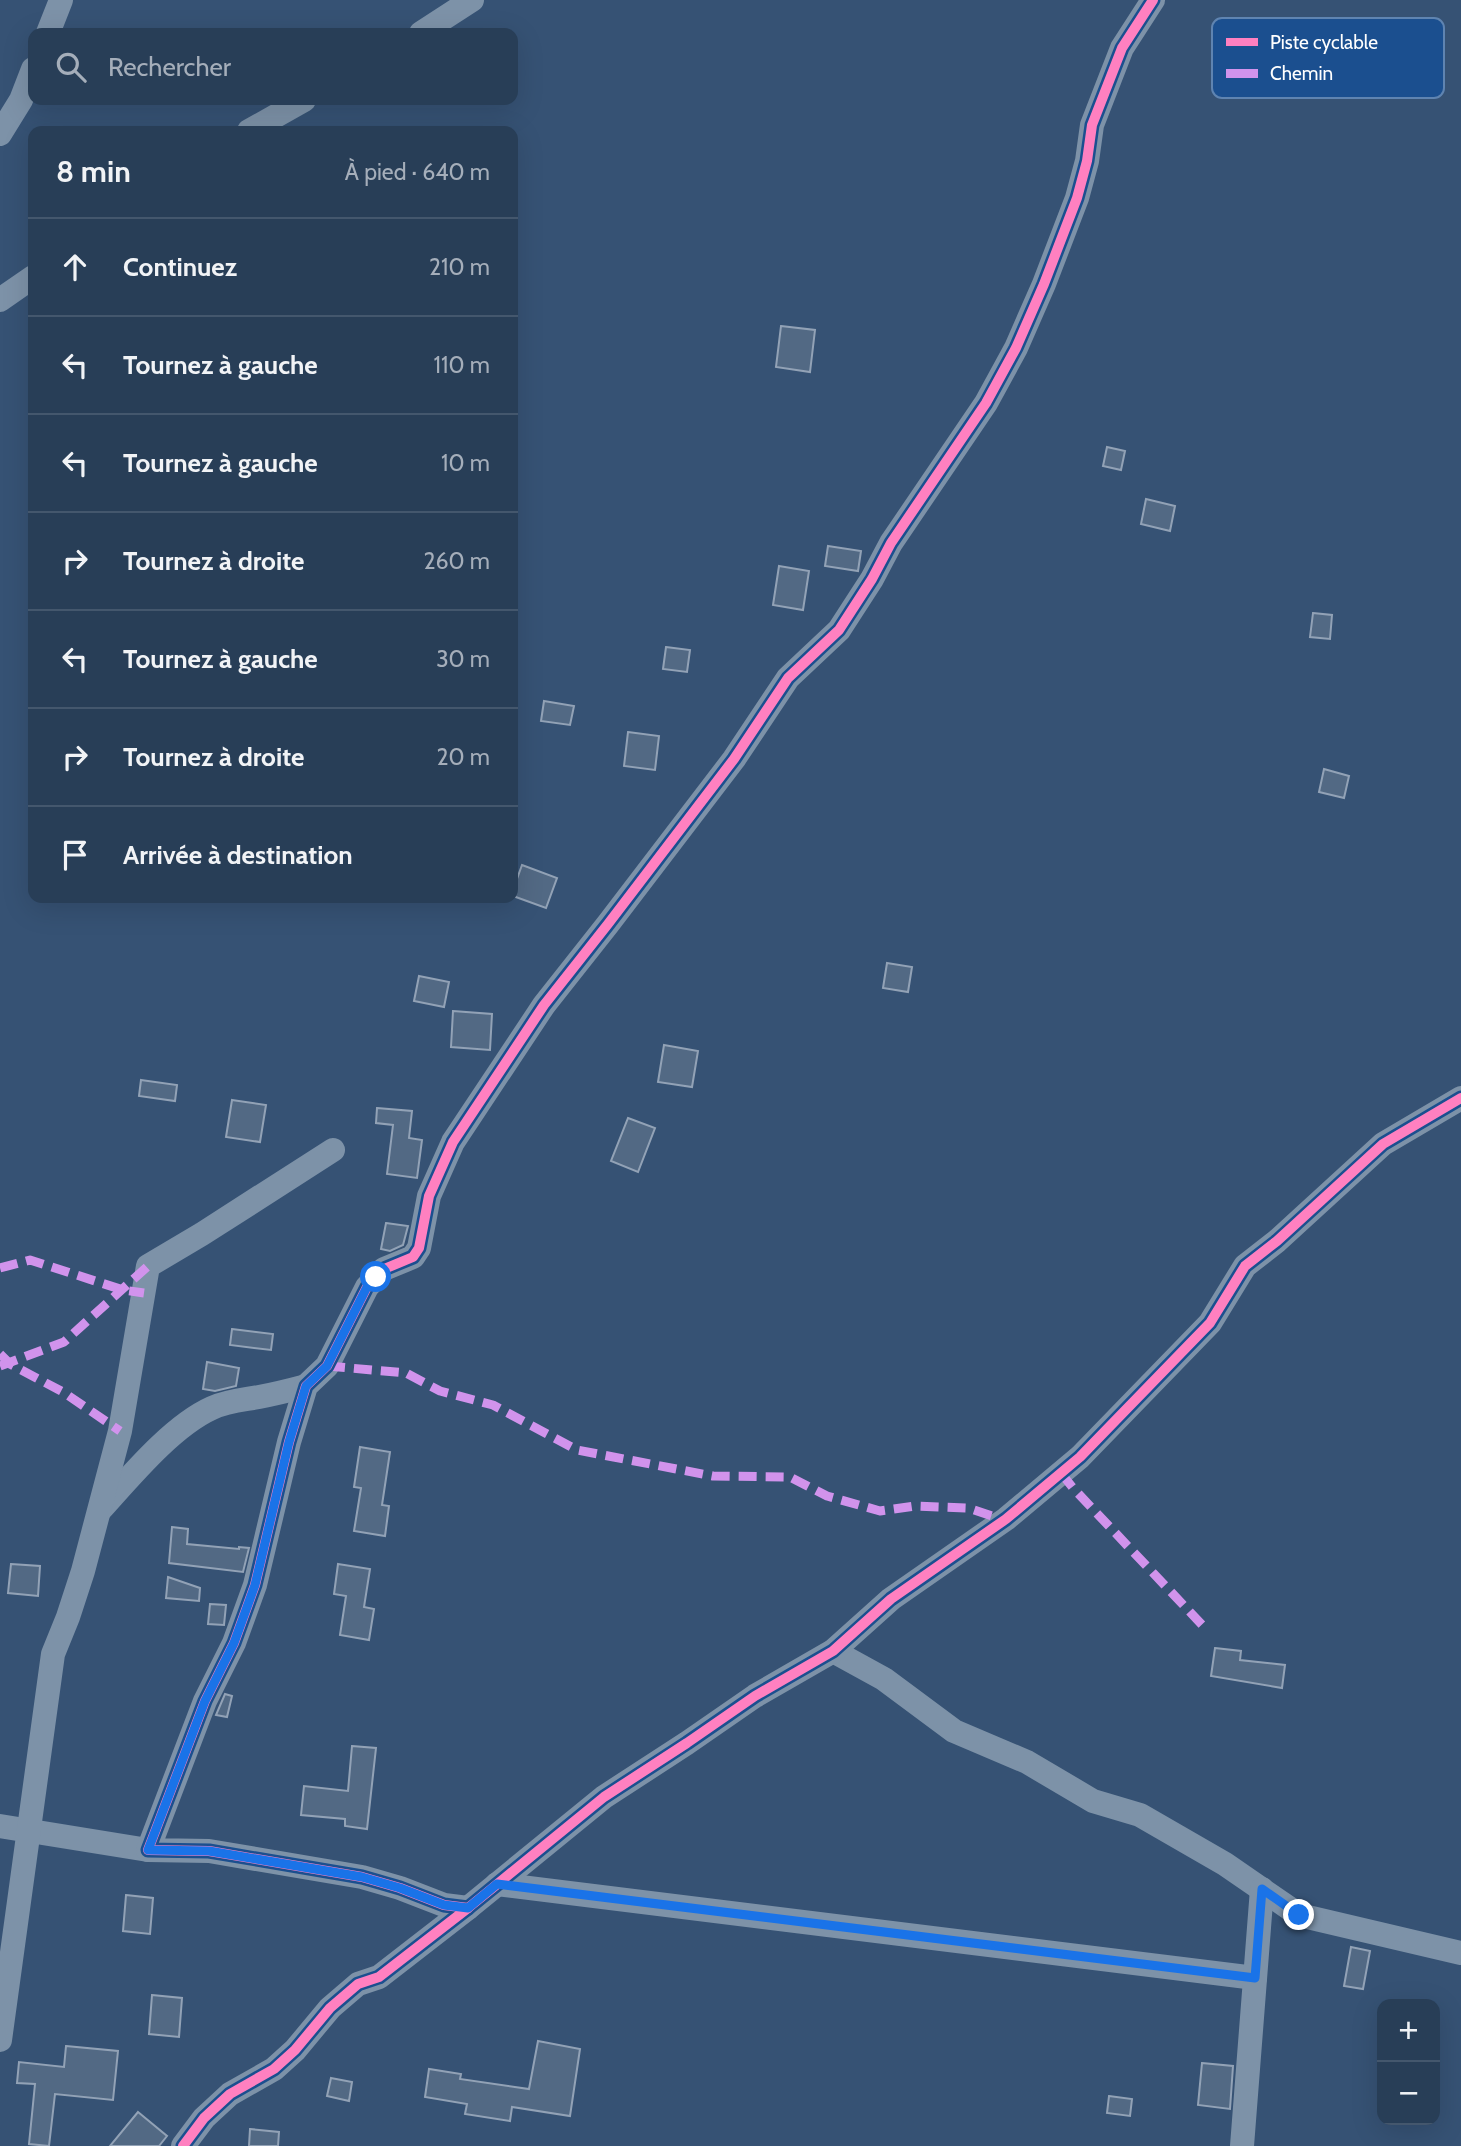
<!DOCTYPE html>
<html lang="fr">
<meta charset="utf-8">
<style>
:root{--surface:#283e57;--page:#344961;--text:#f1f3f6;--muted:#a5aeba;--line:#44576d}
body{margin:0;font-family:Cabin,sans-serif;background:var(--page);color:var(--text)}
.controls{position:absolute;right:21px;bottom:21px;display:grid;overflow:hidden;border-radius:14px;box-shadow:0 7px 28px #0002}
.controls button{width:63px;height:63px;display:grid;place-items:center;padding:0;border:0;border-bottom:2px solid var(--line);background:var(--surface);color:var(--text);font:35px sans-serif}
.stop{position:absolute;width:21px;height:21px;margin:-16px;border:5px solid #1a73e8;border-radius:50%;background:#fff}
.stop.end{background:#1a73e8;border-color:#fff;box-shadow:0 2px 7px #0008}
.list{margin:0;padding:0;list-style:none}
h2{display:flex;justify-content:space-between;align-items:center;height:91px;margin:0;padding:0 28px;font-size:30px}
h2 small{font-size:23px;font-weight:400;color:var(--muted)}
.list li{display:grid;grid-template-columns:46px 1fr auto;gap:21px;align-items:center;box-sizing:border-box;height:98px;padding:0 28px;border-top:2px solid var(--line)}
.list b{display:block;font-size:26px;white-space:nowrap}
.list em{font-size:23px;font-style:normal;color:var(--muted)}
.icon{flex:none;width:38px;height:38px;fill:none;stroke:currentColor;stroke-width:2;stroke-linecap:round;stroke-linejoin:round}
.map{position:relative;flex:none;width:1461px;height:2146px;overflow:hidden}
.search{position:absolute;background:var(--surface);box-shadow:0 7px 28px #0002;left:28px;top:28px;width:490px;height:77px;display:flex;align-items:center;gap:18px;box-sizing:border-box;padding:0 24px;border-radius:14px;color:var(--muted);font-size:26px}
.panel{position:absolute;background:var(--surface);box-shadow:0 7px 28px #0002;left:28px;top:126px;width:490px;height:777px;border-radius:14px}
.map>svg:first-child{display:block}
.building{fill:#526984;stroke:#92a2b6;stroke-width:2}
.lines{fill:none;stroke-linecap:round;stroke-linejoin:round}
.minor{stroke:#7d92a8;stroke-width:24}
.quiet{stroke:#d193ec;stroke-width:9;stroke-dasharray:18 9;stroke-linecap:butt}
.cycleway-casing{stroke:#1b4f8f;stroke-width:15}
.cycleway{stroke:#ff80c0;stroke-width:10}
.route{stroke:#1a73e8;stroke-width:9}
.key{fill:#1b4f8f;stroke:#5f84b1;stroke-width:2}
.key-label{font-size:19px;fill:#fff}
</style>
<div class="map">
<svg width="1461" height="2146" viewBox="0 0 1461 2146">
<rect width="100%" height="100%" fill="#365274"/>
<g class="building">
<polygon points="781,326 815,330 810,372 776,367"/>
<polygon points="1107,447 1125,451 1121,470 1103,466"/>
<polygon points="1146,499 1175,506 1170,531 1141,524"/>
<polygon points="828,546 861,551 858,571 825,566"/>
<polygon points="779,566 809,571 803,610 773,605"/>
<polygon points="1313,613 1332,615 1330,639 1310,637"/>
<polygon points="666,647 690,650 687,672 663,669"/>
<polygon points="544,701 574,706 570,725 541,721"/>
<polygon points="628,732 659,736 655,770 624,766"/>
<polygon points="1324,769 1349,776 1344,798 1319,792"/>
<polygon points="522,865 557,878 546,908 513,896 513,890"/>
<polygon points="887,963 912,967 908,992 883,988"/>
<polygon points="419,976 449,982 444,1007 414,1001"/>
<polygon points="453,1011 492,1014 490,1050 451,1047"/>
<polygon points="664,1045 698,1051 692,1087 658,1082"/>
<polygon points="141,1080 177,1085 175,1101 139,1096"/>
<polygon points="232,1100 266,1105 260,1142 226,1137"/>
<polygon points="377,1108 412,1111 409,1138 422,1140 417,1178 387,1174 393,1125 376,1123"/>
<polygon points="628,1118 655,1128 638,1172 611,1161"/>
<polygon points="386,1223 408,1226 403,1245 390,1251 381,1249"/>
<polygon points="232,1329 273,1334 271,1350 230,1345"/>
<polygon points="207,1362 239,1368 236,1386 215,1391 203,1389"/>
<polygon points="360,1447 390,1452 382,1505 389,1506 385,1536 354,1531 361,1488 354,1487"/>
<polygon points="172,1527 188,1529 187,1544 239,1549 239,1547 249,1548 243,1572 169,1563"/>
<polygon points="11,1564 40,1566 38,1596 8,1593"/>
<polygon points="338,1564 370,1569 364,1607 374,1609 369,1640 340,1635 346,1596 334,1594"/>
<polygon points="168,1577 200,1588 199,1601 166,1598"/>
<polygon points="210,1604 226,1605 224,1625 208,1624"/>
<polygon points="1215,1648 1241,1651 1240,1660 1285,1665 1282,1688 1211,1676"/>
<polygon points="225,1694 232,1696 227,1717 216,1715"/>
<polygon points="352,1746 376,1748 367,1829 345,1826 345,1819 301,1815 304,1786 348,1791"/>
<polygon points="126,1895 153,1898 150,1934 123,1931"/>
<polygon points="1351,1947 1370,1951 1363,1989 1344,1986"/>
<polygon points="152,1995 182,1998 179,2037 149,2034"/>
<polygon points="538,2041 580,2049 570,2116 512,2107 510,2121 465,2114 467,2104 425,2097 429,2069 461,2074 460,2079 529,2089"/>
<polygon points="66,2046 118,2051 113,2100 55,2094 49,2146 29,2144 35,2084 17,2083 19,2062 64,2067"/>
<polygon points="1202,2063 1233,2066 1230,2109 1198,2105"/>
<polygon points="331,2078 352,2082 349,2101 327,2096"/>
<polygon points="1109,2096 1132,2099 1130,2116 1107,2113"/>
<polygon points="138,2112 167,2136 159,2146 110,2146"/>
<polygon points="250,2129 279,2132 278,2146 249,2146"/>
</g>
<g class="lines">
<g class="minor">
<polyline points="48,33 61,0"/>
<polyline points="421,33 472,0"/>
<polyline points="249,131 304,100"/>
<polyline points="0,134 21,100 33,69"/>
<polyline points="0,300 33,277"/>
<path d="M 101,1509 C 130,1477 172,1426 212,1408 C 227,1401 243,1400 259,1397 C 275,1394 291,1390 306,1386"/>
<polyline points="833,1651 884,1679 954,1731 1027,1762 1093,1801 1140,1815 1225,1864 1299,1915 1461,1953"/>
<polyline points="0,1826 148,1850"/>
<polyline points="497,1884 1255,1978"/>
<polyline points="468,1908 444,1905 400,1888 362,1877 209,1851 148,1850 205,1701 234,1643 255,1585 289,1442 306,1386 327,1366 367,1287 384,1269 413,1257 419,1248 429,1196 453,1142 544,1005 608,924 734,759 788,678 839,630 872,579 891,543 986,403 1016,348 1044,284 1077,198 1087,161 1092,125 1122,48 1153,0"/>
<polyline points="0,2040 53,1654 68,1617 83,1571 120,1431 148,1266 202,1234 333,1150"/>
<polyline points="183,2146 204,2118 230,2094 274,2069 295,2050 330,2008 358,1984 379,1977 468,1908 604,1797 687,1743 755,1696 833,1651 891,1599 1006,1519 1080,1457 1210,1323 1245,1266 1277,1241 1383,1144 1461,1098"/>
<polyline points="1242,2146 1262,1889"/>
</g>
<g class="quiet">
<polyline points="0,1268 30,1260 123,1290 144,1293"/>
<polyline points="0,1354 10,1364 63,1392 120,1431"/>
<polyline points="0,1366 64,1342 148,1266"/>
<polyline points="327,1366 406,1373 440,1391 493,1405 577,1450 713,1476 790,1477 827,1496 880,1511 915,1506 968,1508 1004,1520"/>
<polyline points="1061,1473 1073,1488 1206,1629"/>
</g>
<g class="cycleway-casing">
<g id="cycleway">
<polyline points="468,1908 444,1905 400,1888 362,1877 209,1851 148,1850 205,1701 234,1643 255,1585 289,1442 306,1386 327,1366 367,1287 384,1269 413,1257 419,1248 429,1196 453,1142 544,1005 608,924 734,759 788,678 839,630 872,579 891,543 986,403 1016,348 1044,284 1077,198 1087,161 1092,125 1122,48 1153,0"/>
<polyline points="183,2146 204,2118 230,2094 274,2069 295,2050 330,2008 358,1984 379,1977 468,1908 604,1797 687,1743 755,1696 833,1651 891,1599 1006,1519 1080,1457 1210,1323 1245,1266 1277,1241 1383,1144 1461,1098"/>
</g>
</g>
<use href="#cycleway" class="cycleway"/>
</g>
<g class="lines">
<polyline class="route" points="376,1277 367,1287 327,1366 306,1386 289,1442 255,1585 234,1643 205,1701 148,1850 209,1851 362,1877 400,1888 444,1905 468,1908 497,1884 1255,1978 1262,1889 1299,1915"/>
</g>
<rect x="1212" y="18" width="232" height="80" rx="10" class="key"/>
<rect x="1226" y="38" width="32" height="8" fill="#ff80c0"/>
<rect x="1226" y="69" width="32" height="9" fill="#d193ec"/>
<g class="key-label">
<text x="1270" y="49">Piste cyclable</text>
<text x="1270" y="80">Chemin</text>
</g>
</svg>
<div class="controls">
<button>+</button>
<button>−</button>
</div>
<div class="stop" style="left:376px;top:1277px"></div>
<div class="stop end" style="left:1299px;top:1915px"></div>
<div class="search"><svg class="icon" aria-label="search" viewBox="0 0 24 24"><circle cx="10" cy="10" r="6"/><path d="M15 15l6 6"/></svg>Rechercher</div>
<section class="panel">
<h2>8 min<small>À pied · 640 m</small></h2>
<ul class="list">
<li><svg class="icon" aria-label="ahead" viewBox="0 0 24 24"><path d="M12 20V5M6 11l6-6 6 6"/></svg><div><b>Continuez</b></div><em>210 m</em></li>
<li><svg class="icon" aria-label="left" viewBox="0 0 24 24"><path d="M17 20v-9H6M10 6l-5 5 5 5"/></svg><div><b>Tournez à gauche</b></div><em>110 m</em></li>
<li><svg class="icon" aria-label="left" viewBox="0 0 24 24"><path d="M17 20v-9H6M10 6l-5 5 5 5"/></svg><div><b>Tournez à gauche</b></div><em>10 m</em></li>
<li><svg class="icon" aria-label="right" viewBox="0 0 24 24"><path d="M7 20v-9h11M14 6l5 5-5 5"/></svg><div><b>Tournez à droite</b></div><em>260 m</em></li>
<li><svg class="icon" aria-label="left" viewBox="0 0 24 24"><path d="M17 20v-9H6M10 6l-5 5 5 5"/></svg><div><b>Tournez à gauche</b></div><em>30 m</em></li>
<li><svg class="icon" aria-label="right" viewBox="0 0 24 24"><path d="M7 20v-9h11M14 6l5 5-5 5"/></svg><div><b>Tournez à droite</b></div><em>20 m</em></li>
<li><svg class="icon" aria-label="arrive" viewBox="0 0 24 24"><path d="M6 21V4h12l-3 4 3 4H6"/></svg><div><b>Arrivée à destination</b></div></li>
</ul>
</section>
</div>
